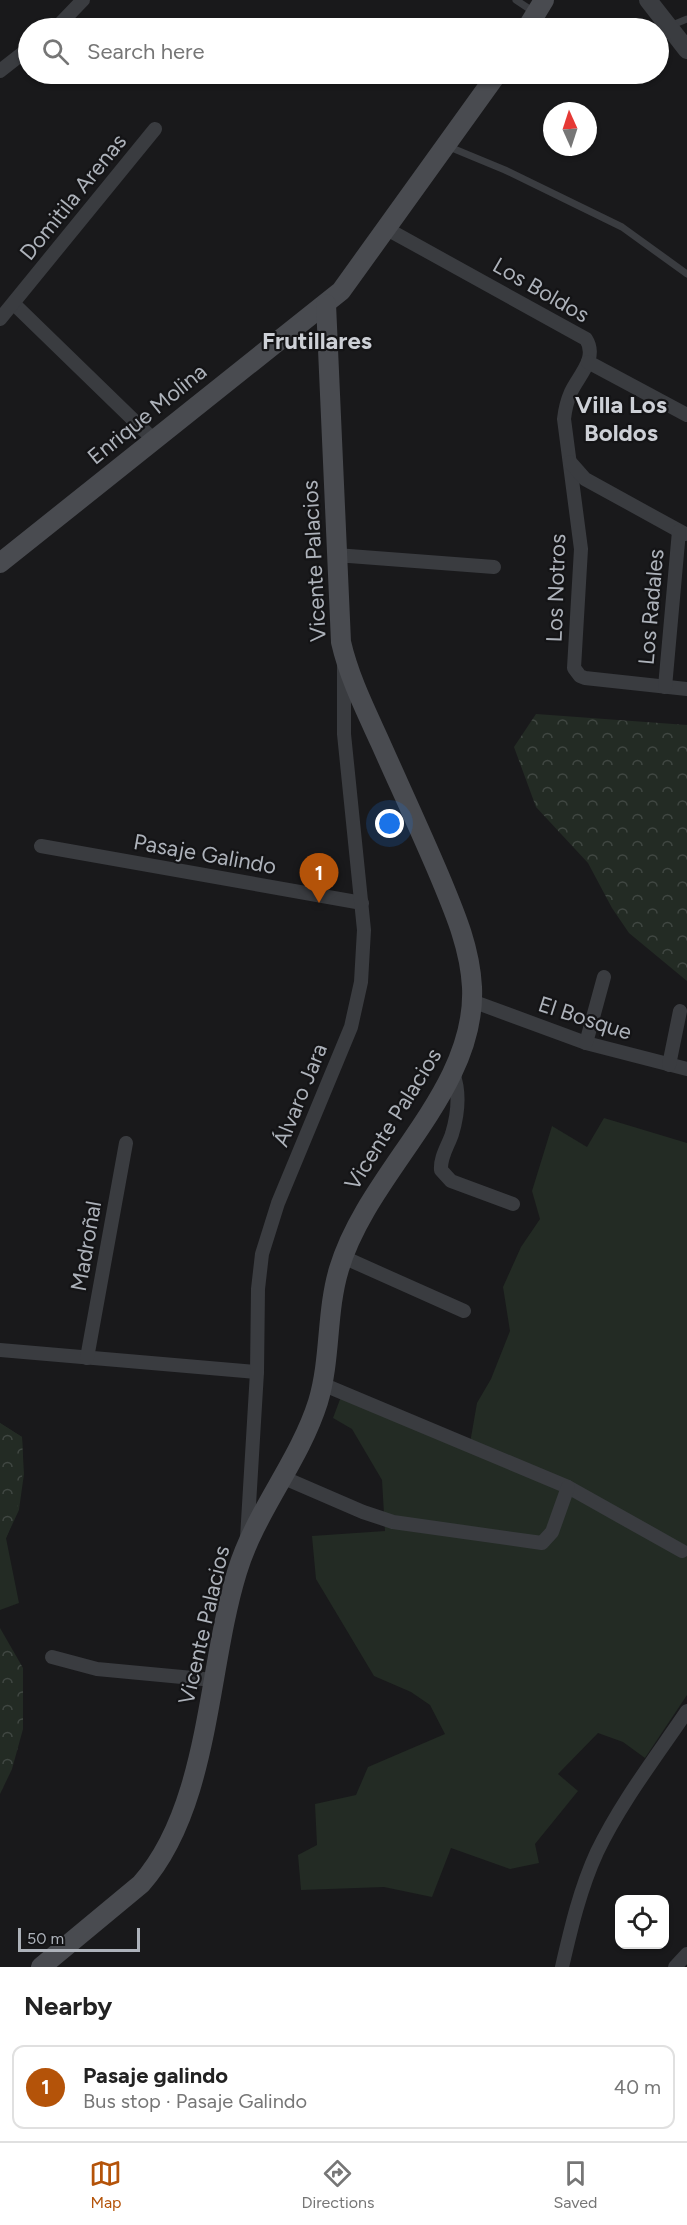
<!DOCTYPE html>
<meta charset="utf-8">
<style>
:root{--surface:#fff;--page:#f2f2f2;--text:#222;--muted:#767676;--line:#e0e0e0;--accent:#b45309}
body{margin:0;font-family:Figtree,sans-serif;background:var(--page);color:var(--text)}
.controls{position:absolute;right:18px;bottom:18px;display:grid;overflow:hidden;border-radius:12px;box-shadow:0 2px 4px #0004}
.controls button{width:54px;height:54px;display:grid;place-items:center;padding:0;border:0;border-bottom:2px solid var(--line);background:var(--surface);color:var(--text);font:30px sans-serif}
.compass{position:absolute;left:543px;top:102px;width:54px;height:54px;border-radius:50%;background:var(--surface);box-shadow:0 2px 4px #0004;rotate:357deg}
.scale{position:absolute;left:18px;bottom:15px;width:122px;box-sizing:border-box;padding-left:6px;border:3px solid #adb2ba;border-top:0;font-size:16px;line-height:21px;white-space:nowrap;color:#adb2ba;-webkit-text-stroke:4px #141416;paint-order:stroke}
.you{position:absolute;left:390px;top:824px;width:21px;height:21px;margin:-15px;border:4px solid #fff;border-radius:50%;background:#1a73e8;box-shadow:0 0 0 9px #1a73e833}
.badge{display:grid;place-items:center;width:39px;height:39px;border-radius:50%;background:var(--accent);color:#fff;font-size:20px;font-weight:700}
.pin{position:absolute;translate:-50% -50px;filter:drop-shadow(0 2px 3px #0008)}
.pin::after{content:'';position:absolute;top:32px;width:21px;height:18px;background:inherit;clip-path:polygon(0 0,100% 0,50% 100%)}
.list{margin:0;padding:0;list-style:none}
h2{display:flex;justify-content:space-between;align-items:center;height:78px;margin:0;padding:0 24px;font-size:26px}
h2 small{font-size:20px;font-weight:400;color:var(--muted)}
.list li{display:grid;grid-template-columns:39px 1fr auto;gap:18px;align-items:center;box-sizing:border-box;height:84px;margin:0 12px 12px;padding:0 12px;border:2px solid var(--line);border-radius:12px}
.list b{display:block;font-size:22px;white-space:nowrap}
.list p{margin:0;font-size:20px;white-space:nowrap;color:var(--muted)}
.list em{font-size:20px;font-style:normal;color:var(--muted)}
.icon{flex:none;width:33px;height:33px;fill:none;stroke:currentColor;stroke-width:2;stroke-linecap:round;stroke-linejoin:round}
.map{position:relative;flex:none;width:687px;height:1967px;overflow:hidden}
.search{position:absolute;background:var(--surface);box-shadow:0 2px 4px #0004;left:18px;right:18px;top:18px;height:66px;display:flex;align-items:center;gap:15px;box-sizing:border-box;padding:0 21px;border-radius:33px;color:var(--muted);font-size:22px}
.sheet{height:174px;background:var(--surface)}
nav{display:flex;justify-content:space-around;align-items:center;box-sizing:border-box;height:84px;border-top:2px solid var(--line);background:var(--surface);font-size:16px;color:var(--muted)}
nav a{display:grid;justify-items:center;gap:3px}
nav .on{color:var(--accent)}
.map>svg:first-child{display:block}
.grass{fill:#232b24}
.forest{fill:url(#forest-crowns)}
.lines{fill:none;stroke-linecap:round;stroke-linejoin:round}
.service{stroke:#3a3c40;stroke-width:7}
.minor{stroke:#3a3c40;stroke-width:14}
.tertiary{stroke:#3a3c40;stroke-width:18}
.secondary{stroke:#494b50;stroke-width:20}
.labels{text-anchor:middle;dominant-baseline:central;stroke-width:4.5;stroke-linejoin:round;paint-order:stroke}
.street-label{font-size:22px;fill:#adb2ba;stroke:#141416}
.neighbourhood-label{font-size:24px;font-weight:bold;fill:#cdd0d6;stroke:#141416}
</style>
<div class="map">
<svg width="687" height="1967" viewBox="0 0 687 1967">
<defs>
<pattern id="forest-crowns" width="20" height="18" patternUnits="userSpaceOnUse" patternTransform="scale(1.5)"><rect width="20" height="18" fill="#232b24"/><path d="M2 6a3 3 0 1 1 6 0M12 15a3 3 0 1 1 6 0" fill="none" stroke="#404742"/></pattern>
</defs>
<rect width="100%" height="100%" fill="#19191b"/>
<g class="grass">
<polygon points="604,1118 687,1143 687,1695 645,1758 623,1742 598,1733 558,1774 578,1791 535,1844 539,1863 510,1869 451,1848 432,1897 384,1887 301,1890 298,1855 317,1845 315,1804 356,1795 368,1767 445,1734 430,1705 411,1692 374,1676 316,1579 312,1536 385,1531 382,1480 352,1429 333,1418 342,1394 470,1443 477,1403 491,1379 510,1331 503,1287 521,1247 540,1219 532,1191 552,1126 587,1147"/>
<polygon points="0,1423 22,1437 24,1474 19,1510 6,1538 19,1603 0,1610"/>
</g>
<g class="forest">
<polygon points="536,714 687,725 687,981 629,933 612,908 588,863 536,807 514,747"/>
<path d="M 0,1423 L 22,1437 C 24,1477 22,1502 6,1538 L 0,1535 Z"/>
<polygon points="0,1628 23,1668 23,1729 12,1769 0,1794"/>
</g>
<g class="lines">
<g class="service">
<polyline points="516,0 534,12"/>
<polyline points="670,26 687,19"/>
<polyline points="447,146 505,170 622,227 687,274"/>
</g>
<g class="minor">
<polyline points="56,28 83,0"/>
<polyline points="0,71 28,49"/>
<path d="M 387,229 L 586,339 C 598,358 579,375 571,392 C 567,401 565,410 564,419 L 581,549 L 574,668 L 580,676 L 585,678 L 687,689"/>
<polyline points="14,304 153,439"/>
<polyline points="0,319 155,129"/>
<polyline points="588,362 687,415"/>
<polyline points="570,462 585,479 685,534"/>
<polyline points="336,555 494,567"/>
<polyline points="665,687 679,531"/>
<polyline points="41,846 362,903"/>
<polyline points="472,1001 586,1043 687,1069"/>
<polyline points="586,1043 604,977"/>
<polyline points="669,1065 680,1011"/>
<path d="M 453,1073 C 460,1092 458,1114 452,1134 C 448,1146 440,1157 441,1170 L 451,1181 L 513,1204"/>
<polyline points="343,1257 464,1311"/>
<polyline points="0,1350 257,1372"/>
<polyline points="87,1358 126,1143"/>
<polyline points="322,1384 568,1487 682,1551"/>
<polyline points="282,1477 363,1512 393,1522 542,1543 552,1532 568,1487"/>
<polyline points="247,1538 257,1372 258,1289 262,1254 278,1203 351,1027 361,982 364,930 344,734 344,665"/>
<polyline points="52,1657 97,1669 214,1680"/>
<path d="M 562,1967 C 571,1928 580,1889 597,1852 C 621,1802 656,1757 687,1711"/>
<polyline points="675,1967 687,1954"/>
</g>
<polyline class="tertiary" points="648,0 687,50"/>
<g class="secondary">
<polyline points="527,28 544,0"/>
<polyline points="0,563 341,291 497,74"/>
<path d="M 41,1967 L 141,1884 C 210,1806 207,1669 237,1572 C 255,1512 299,1462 318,1402 C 331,1359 326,1312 339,1269 C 368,1171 477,1092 472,987 C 470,948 455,913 440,877 C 421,832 400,787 380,742 C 365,709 349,677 341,642 L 326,304"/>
</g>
</g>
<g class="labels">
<g class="street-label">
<text transform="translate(73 197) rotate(-51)">Domitila Arenas</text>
<text transform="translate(541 290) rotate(30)">Los Boldos</text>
<text transform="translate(147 414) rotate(-39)">Enrique Molina</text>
<text transform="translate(314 561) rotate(-93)">Vicente Palacios</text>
<text transform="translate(556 588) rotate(-88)">Los Notros</text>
<text transform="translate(651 607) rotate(-85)">Los Radales</text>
<text transform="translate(205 854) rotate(10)">Pasaje Galindo</text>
<text transform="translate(585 1018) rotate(18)">El Bosque</text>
<text transform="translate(300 1095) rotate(-68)">Álvaro Jara</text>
<text transform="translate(393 1119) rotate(-58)">Vicente Palacios</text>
<text transform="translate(86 1246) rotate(-80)">Madroñal</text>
<text transform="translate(204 1625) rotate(-77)">Vicente Palacios</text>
</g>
<g class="neighbourhood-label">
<text x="317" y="340">Frutillares</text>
<text x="621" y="404">Villa Los<tspan x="621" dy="28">Boldos</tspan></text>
</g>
</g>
</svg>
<div class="controls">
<button><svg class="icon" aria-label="locate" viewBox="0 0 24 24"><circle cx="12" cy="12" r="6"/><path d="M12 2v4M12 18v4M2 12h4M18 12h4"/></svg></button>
</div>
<svg class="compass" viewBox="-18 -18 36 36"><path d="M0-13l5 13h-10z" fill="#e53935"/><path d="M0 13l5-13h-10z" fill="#767676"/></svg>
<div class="scale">50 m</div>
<div class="you"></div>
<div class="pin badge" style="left:319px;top:903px">1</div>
<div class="search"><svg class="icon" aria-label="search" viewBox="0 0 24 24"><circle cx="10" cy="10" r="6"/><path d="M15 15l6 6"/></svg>Search here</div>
</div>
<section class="sheet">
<h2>Nearby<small></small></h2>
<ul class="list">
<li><span class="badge">1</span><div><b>Pasaje galindo</b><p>Bus stop · Pasaje Galindo</p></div><em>40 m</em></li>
</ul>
</section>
<nav>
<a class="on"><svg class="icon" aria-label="map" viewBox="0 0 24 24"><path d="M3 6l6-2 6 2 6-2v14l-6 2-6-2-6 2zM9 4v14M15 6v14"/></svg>Map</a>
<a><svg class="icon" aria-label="directions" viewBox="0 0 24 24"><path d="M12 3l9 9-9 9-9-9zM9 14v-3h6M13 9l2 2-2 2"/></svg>Directions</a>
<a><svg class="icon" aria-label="saved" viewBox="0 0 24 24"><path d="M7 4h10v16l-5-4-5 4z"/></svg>Saved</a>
</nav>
